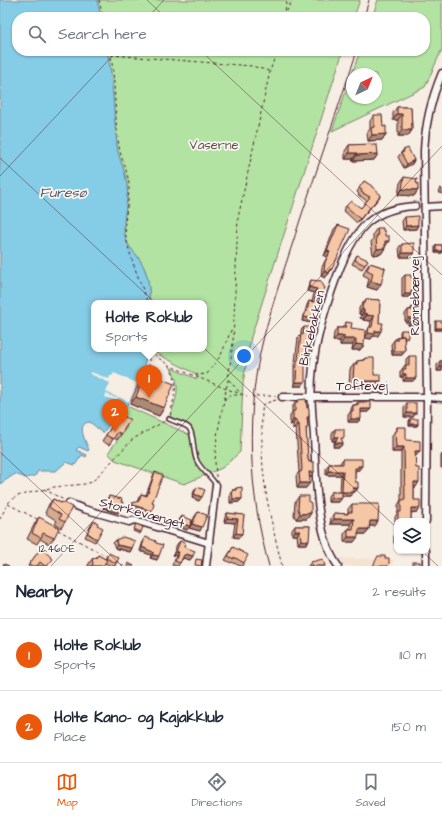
<!DOCTYPE html>
<meta charset="utf-8">
<style>
:root{--surface:#fff;--page:#f2f2f3;--text:#1f2937;--muted:#747a83;--line:#e0e1e3;--accent:#ea580c}
body{margin:0;font-family:"Architects Daughter",sans-serif;background:var(--page);color:var(--text)}
.controls{position:absolute;right:12px;bottom:12px;display:grid;overflow:hidden;border-radius:8px;box-shadow:0 1px 3px #0004}
.controls button{width:36px;height:36px;display:grid;place-items:center;padding:0;border:0;border-bottom:1px solid var(--line);background:var(--surface);color:var(--text);font:20px sans-serif}
.compass{position:absolute;left:346px;top:68px;width:36px;height:36px;border-radius:50%;background:var(--surface);box-shadow:0 1px 3px #0004;rotate:43deg}
.you{position:absolute;left:244px;top:356px;width:14px;height:14px;margin:-10px;border:3px solid #fff;border-radius:50%;background:#1a73e8;box-shadow:0 0 0 6px #1a73e833}
.badge{display:grid;place-items:center;width:26px;height:26px;border-radius:50%;background:var(--accent);color:#fff;font-size:13px;font-weight:700}
.pin{position:absolute;translate:-50% -33px;filter:drop-shadow(0 1px 2px #0008)}
.pin::after{content:'';position:absolute;top:21px;width:14px;height:12px;background:inherit;clip-path:polygon(0 0,100% 0,50% 100%)}
.popup{position:absolute;left:91px;top:300px;width:116px;height:52px;box-sizing:border-box;display:grid;place-content:center;border-radius:8px;background:var(--surface);filter:drop-shadow(0 1px 3px #0005);font-size:13px;white-space:nowrap;color:var(--muted)}
.popup b{font-size:15px;color:var(--text)}
.popup::after{content:'';position:absolute;left:50%;top:100%;margin-left:-8px;border:8px solid transparent;border-top-color:var(--surface)}
.list{margin:0;padding:0;list-style:none}
h2{display:flex;justify-content:space-between;align-items:center;height:52px;margin:0;padding:0 16px;font-size:17px}
h2 small{font-size:13px;font-weight:400;color:var(--muted)}
.list li{display:grid;grid-template-columns:26px 1fr auto;gap:12px;align-items:center;box-sizing:border-box;height:72px;padding:0 16px;border-top:1px solid var(--line)}
.list b{display:block;font-size:15px;white-space:nowrap}
.list p{margin:0;font-size:13px;white-space:nowrap;color:var(--muted)}
.list em{font-size:13px;font-style:normal;color:var(--muted)}
.icon{flex:none;width:22px;height:22px;fill:none;stroke:currentColor;stroke-width:2;stroke-linecap:round;stroke-linejoin:round}
.map{position:relative;flex:none;width:442px;height:566px;overflow:hidden}
.search{position:absolute;background:var(--surface);box-shadow:0 1px 3px #0004;left:12px;right:12px;top:12px;height:44px;display:flex;align-items:center;gap:10px;box-sizing:border-box;padding:0 14px;border-radius:16px;color:var(--muted);font-size:15px}
.sheet{height:196px;background:var(--surface)}
nav{display:flex;justify-content:space-around;align-items:center;box-sizing:border-box;height:56px;border-top:1px solid var(--line);background:var(--surface);font-size:11px;color:var(--muted)}
nav a{display:grid;justify-items:center;gap:2px}
nav .on{color:var(--accent)}
.map>svg:first-child{display:block}
.built{fill:#f6e2d0}
.green{fill:#b2e3a2;stroke:#7e8166;fill-rule:evenodd}
.water{fill:#85cce6;stroke:#6d879b}
.pier{fill:#f6ede3}
.lines{fill:none;stroke-linecap:round;stroke-linejoin:round}
.lane-casing{stroke:#4a1f2b;stroke-width:6}
.street-casing{stroke:#4a1f2b;stroke-width:9}
.path{stroke:#4a1f2b;stroke-width:1;stroke-dasharray:3 3;stroke-linecap:butt}
.lane{stroke:#f6f6f2;stroke-width:3}
.street{stroke:#f6f6f2;stroke-width:6}
.tram{stroke:#4a1f2b;stroke-width:1}
.wall{fill:#d4ab8e;stroke:#4a1f2b}
.shaded-wall{fill:#ac8b74;stroke:#4a1f2b}
.building{fill:#f6c7a5;stroke:#4a1f2b}
.ticks{fill:none;stroke:#4a1f2b;stroke-width:1;stroke-opacity:0.45}
.labels{text-anchor:middle;dominant-baseline:central;stroke-width:3.5;stroke-linejoin:round;paint-order:stroke}
.park-label{font-size:13px;fill:#645049;stroke:#f6f6f2}
.street-label{font-size:13px;fill:#4a1f2b;stroke:#f6f6f2}
.water-label{font-size:14px;font-style:italic;fill:#5c5363;stroke:#f6f6f2}
.ticks-label{font-size:10px;text-anchor:middle;fill:#4a1f2b;stroke:#f6f6f2;stroke-width:3.5;stroke-linejoin:round;paint-order:stroke}
</style>
<div class="map">
<svg width="442" height="566" viewBox="0 0 442 566">
<rect width="100%" height="100%" fill="#f6ede3"/>
<filter id="ink" filterUnits="userSpaceOnUse"><feTurbulence type="fractalNoise" baseFrequency=".025" numOctaves="2"/><feDisplacementMap in="SourceGraphic" scale="8" xChannelSelector="R" yChannelSelector="G"/><feConvolveMatrix kernelMatrix="1 2 1 2 8 2 1 2 1" color-interpolation-filters="sRGB"/></filter>
<g filter="url(#ink)">
<polygon class="built" points="339,558 394,560 391,566 344,566"/>
<g class="green">
<polygon points="97,0 360,0 354,17 101,17"/>
<path d="M 378,0 L 442,0 L 442,49 L 425,87 L 332,131 L 360,51 L 425,51 L 425,17 L 372,17 ZM 352,74 L 376,74 L 376,98 L 352,98 Z"/>
<path d="M 107,51 L 343,51 L 251,337 L 243,383 L 240,452 L 222,468 L 184,484 L 115,460 L 108,453 L 127,427 L 122,423 L 124,410 L 127,406 L 190,435 L 191,426 L 170,417 C 176,399 182,386 171,368 L 197,379 L 198,375 L 148,349 L 204,349 L 204,303 L 149,303 C 150,286 148,271 138,257 C 134,252 128,246 126,240 C 120,221 129,204 127,186 C 126,171 118,159 117,145 C 113,113 114,82 107,51 Z"/>
</g>
<path class="water" d="M 0,0 L 97,0 L 101,17 L 17,17 L 17,51 L 107,51 C 114,82 113,113 117,145 C 118,158 126,171 127,186 C 129,204 120,221 126,240 C 128,246 134,252 138,257 C 148,271 150,286 149,303 L 94,303 L 94,349 L 148,349 L 144,366 L 129,402 L 124,410 L 122,423 L 113,418 L 103,433 L 90,422 C 75,423 86,442 89,450 L 88,451 L 79,447 L 76,450 L 87,455 L 86,457 L 82,455 L 75,465 L 66,462 L 56,471 L 38,471 L 35,476 L 26,478 L 15,474 L 0,484 Z"/>
<polygon class="pier" points="91,372 109,379 110,376 112,376 114,373 137,383 129,402 118,397 117,401 105,397 106,394 116,398 117,397 106,392 110,383 90,374"/>
<g class="lines">
<g class="lane-casing">
<path id="lane" d="M 169,419 C 174,422 185,424 189,428 C 195,435 192,452 197,461 C 202,471 211,476 216,485"/>
</g>
<g class="street-casing">
<g id="street">
<polyline points="425,207 442,206"/>
<polyline points="282,397 427,397 442,398"/>
<polyline points="69,503 84,509 129,522 134,520 209,543"/>
<path d="M 426,521 L 427,397 L 424,151 C 425,125 432,97 442,73"/>
<polyline points="206,566 216,485"/>
<path d="M 338,566 C 315,534 316,475 314,436 C 312,413 310,390 313,367 C 317,331 341,247 367,223 C 381,211 397,207 415,206"/>
<polyline points="426,566 426,551"/>
</g>
</g>
<g class="path">
<polyline points="99,0 103,17"/>
<polyline points="285,11 287,0"/>
<polyline points="284,17 292,0"/>
<path d="M 110,51 C 116,82 114,114 119,146 C 121,160 129,173 129,187 C 129,204 123,219 126,236 C 130,259 140,281 148,303"/>
<polyline points="111,55 252,66 269,71"/>
<path d="M 152,349 C 154,357 161,359 167,364 C 181,378 174,398 170,415"/>
<polyline points="168,365 224,388 247,396"/>
<polyline points="149,367 149,357 153,354"/>
<polyline points="195,375 207,374 221,355 232,328"/>
<polyline points="229,380 241,394"/>
<polyline points="256,396 276,396"/>
<polyline points="224,400 230,395 241,395"/>
<path d="M 276,400 L 263,404 C 261,414 262,425 262,435 C 261,483 271,520 282,566"/>
<polyline points="121,409 124,410"/>
<polyline points="216,477 215,461 217,436 228,380 233,343 238,218 270,71 277,51"/>
<polyline points="44,489 64,500"/>
<polyline points="8,504 37,519"/>
<polyline points="0,519 8,503 17,496 54,487 85,484 92,482 133,439 165,421"/>
<polyline points="58,530 108,557"/>
<polyline points="116,561 124,566"/>
</g>
<use href="#lane" class="lane"/>
<use href="#street" class="street"/>
<g class="tram">
<polyline points="364,17 369,0"/>
<path d="M 269,566 C 248,491 245,411 264,336 C 274,297 288,259 300,220 C 319,164 338,107 357,51"/>
</g>
</g>
<g class="wall">
<polygon points="397,107 411,107 412,130 408,136 398,136 398,120 393,120 393,113"/>
<polygon points="374,115 383,127 386,134 382,140 368,141 367,133 370,129 370,121"/>
<polygon points="349,145 371,145 378,154 374,160 353,161 353,159 345,159 345,151"/>
<polygon points="403,150 414,160 412,164 404,168 398,157"/>
<polygon points="404,177 416,183 418,190 414,196 398,195 400,183"/>
<polygon points="364,181 372,187 378,199 357,223 343,210 346,206 361,208 367,201 358,195 359,194 357,192"/>
<polygon points="405,217 418,225 416,229 403,230 402,221"/>
<polygon points="338,225 329,274 328,274 325,278 321,276 322,267 327,257 324,256 334,229"/>
<polygon points="377,228 385,248 381,254 373,255 371,242 373,239 373,234"/>
<polygon points="402,244 414,253 412,257 400,257 399,247"/>
<polygon points="436,245 442,245 442,253 435,253 435,247"/>
<polygon points="357,255 365,265 362,269 352,264"/>
<polygon points="370,263 385,268 377,290 367,287 369,278 363,275 366,268"/>
<polygon points="405,275 411,278 417,290 414,294 411,294 409,297 402,297 402,278"/>
<polygon points="311,280 325,288 323,291 315,318 312,323 302,321 303,315 305,312 307,305 309,301 312,302 314,293 307,291 309,284"/>
<polygon points="366,299 380,300 378,336 373,336 371,339 365,338 366,332 370,327 371,321 363,320 363,319 360,318 361,315 359,314 359,308"/>
<polygon points="412,307 418,315 416,318 413,325 408,325 408,322 405,322 405,314 408,310 410,310"/>
<polygon points="436,321 441,330 435,330 435,323"/>
<polygon points="346,322 364,345 360,350 352,350 353,345 340,345 340,341 333,341 334,333 337,328 342,328"/>
<polygon points="304,327 309,358 306,361 305,361 302,386 294,386 294,363 295,362 298,338 301,335 301,330"/>
<polygon points="401,330 408,337 406,339 404,339 405,351 402,355 392,355 391,344 397,337 400,336 400,332"/>
<polygon points="409,356 416,378 413,381 403,381 403,377 400,377 400,372 405,365 406,365 406,359"/>
<polygon points="365,358 374,375 377,387 349,387 350,369 357,361 363,360"/>
<polygon points="440,361 442,361 442,371 437,371 437,365"/>
<polygon points="145,372 164,408 159,416 130,404 140,380"/>
<polygon points="298,400 307,408 309,417 307,420 306,430 308,459 314,472 311,477 309,477 306,488 297,488 296,476 299,472 296,429 293,429 293,424 290,425 290,416 292,412 292,407"/>
<polygon points="358,402 368,412 361,412 358,422 348,422 348,415 351,411 351,409 353,405 355,405"/>
<polygon points="407,403 416,413 413,417 404,417 404,407"/>
<polygon points="120,414 130,420 117,440 114,438 109,445 102,441"/>
<polygon points="410,419 418,424 417,426 409,426 409,421"/>
<polygon points="397,427 406,440 420,451 416,456 415,456 416,487 414,487 414,500 417,512 411,513 411,521 397,521 397,525 395,525 395,517 398,512 398,505 401,500 401,452 392,452 392,436"/>
<polygon points="335,429 343,443 340,447 333,447 335,441 332,441 332,433"/>
<polygon points="442,454 442,468 441,468 441,456"/>
<polygon points="343,459 359,470 357,470 355,472 355,482 358,488 355,492 353,492 350,496 342,496 339,502 328,502 328,496 331,492 340,492 341,475 326,475 326,468 329,464 340,464 340,463"/>
<polygon points="155,472 152,503 149,515 127,508 130,504 137,502 139,497 141,494 146,495 153,476"/>
<polygon points="197,487 199,501 192,498 194,491"/>
<polygon points="236,488 242,499 239,502 230,503 230,494 232,490 234,490"/>
<polygon points="109,496 121,502 121,509 118,513 107,510 107,509 103,508 106,500"/>
<polygon points="299,496 309,502 311,513 307,519 296,519 294,515 295,502"/>
<polygon points="53,499 61,503 65,522 61,528 55,524 57,521 45,513 49,504"/>
<polygon points="352,504 375,526 369,526 369,529 366,534 358,534 354,542 344,542 344,534 348,529 350,529 350,524 330,524 331,518 334,513 347,514 348,512 348,509"/>
<polygon points="198,512 200,531 189,528 195,516"/>
<polygon points="227,513 244,515 239,538 233,537 235,523 224,522 225,517"/>
<polygon points="182,516 187,530 177,526 179,520"/>
<polygon points="39,517 54,538 49,544 40,539 37,544 27,539 35,523"/>
<polygon points="94,521 97,525 97,539 95,542 85,537 91,525"/>
<polygon points="295,526 310,526 306,544 298,544 297,535 292,535 292,530"/>
<polygon points="397,531 397,543 394,543 394,536"/>
<polygon points="145,537 156,543 157,560 150,558 151,555 140,551 143,541"/>
<polygon points="116,540 132,548 130,552 115,548 113,543"/>
<polygon points="180,541 184,547 193,556 190,560 183,558 183,559 182,559 178,566 175,566 172,565 176,556 173,555 177,544"/>
<polygon points="233,547 244,563 242,566 240,566 232,562 231,563 225,560"/>
<polygon points="41,548 48,566 28,566"/>
<polygon points="109,553 116,563 115,566 111,566 105,563 103,566 88,566 88,565 92,559 96,558 98,555 105,559"/>
<polygon points="311,562 325,566 308,566"/>
</g>
<g class="shaded-wall">
<polygon points="397,114 402,114 398,120 393,120"/>
<polygon points="402,130 412,130 408,136 398,136"/>
<polygon points="386,134 382,140 368,141 372,135"/>
<polygon points="349,153 357,153 353,159 345,159"/>
<polygon points="378,154 374,160 353,161 357,155"/>
<polygon points="414,160 412,164 404,168 407,164"/>
<polygon points="440,188 442,189 442,194 438,192"/>
<polygon points="402,189 418,190 414,196 398,195"/>
<polygon points="381,195 378,199 357,223 360,219"/>
<polygon points="418,225 416,229 403,230 406,226"/>
<polygon points="385,241 389,241 385,247"/>
<polygon points="385,248 381,254 373,255 377,249"/>
<polygon points="327,251 330,252 327,257 324,256"/>
<polygon points="436,251 442,251 442,253 435,253"/>
<polygon points="402,253 414,253 412,257 400,257"/>
<polygon points="332,269 325,278 321,276 324,271"/>
<polygon points="371,281 381,284 377,290 367,287"/>
<polygon points="309,287 317,289 314,293 307,291"/>
<polygon points="411,290 417,290 414,294 409,294"/>
<polygon points="405,294 411,294 409,297 402,297"/>
<polygon points="362,309 364,310 361,315 359,314"/>
<polygon points="364,313 367,314 363,319 360,318"/>
<polygon points="367,315 374,316 371,321 363,320"/>
<polygon points="304,317 315,319 312,323 302,321"/>
<polygon points="408,318 411,318 408,322 405,322"/>
<polygon points="411,321 416,321 413,325 408,325"/>
<polygon points="436,328 442,328 442,329 441,330 435,330"/>
<polygon points="375,331 381,331 378,336 373,336 371,339 365,338 368,333"/>
<polygon points="337,336 344,336 340,341 333,341"/>
<polygon points="344,339 356,339 353,345 340,345"/>
<polygon points="356,344 364,345 360,350 352,350"/>
<polygon points="394,351 405,351 402,355 392,355"/>
<polygon points="305,357 309,358 306,361 302,361"/>
<polygon points="440,367 442,367 442,371 437,371"/>
<polygon points="403,374 406,374 403,377 400,377"/>
<polygon points="406,378 416,378 413,381 403,381"/>
<polygon points="353,381 381,381 377,387 349,387"/>
<polygon points="296,382 305,382 302,386 294,386"/>
<polygon points="136,397 164,408 159,416 130,404"/>
<polygon points="361,409 371,409 368,412 359,412"/>
<polygon points="407,413 416,413 413,417 404,417"/>
<polygon points="351,419 361,419 358,422 348,422"/>
<polygon points="293,420 296,420 293,424 290,425"/>
<polygon points="297,424 299,424 296,429 293,429"/>
<polygon points="410,424 418,424 417,426 409,426"/>
<polygon points="335,437 338,437 335,441 332,441"/>
<polygon points="335,443 343,443 340,447 333,447"/>
<polygon points="396,447 404,447 401,452 392,452"/>
<polygon points="415,451 420,451 416,456 411,456"/>
<polygon points="358,466 362,466 359,470 357,470 355,472 352,472 355,468"/>
<polygon points="328,471 343,471 341,475 326,475"/>
<polygon points="309,472 314,472 311,477 306,477"/>
<polygon points="414,482 419,482 416,487 410,487"/>
<polygon points="300,483 310,483 306,488 297,488"/>
<polygon points="353,488 358,488 355,492 350,492"/>
<polygon points="342,492 353,492 350,496 339,496"/>
<polygon points="194,494 202,497 199,501 192,498"/>
<polygon points="331,498 342,498 339,502 328,502"/>
<polygon points="233,499 242,499 239,502 230,503"/>
<polygon points="106,504 110,506 107,509 103,508"/>
<polygon points="130,504 152,511 149,515 127,508"/>
<polygon points="109,507 121,509 118,513 107,510"/>
<polygon points="411,508 420,508 417,512 407,513"/>
<polygon points="311,513 307,519 296,519 300,514"/>
<polygon points="227,518 238,519 235,523 224,522"/>
<polygon points="334,519 354,519 350,524 330,524"/>
<polygon points="370,521 378,521 375,526 366,526"/>
<polygon points="180,523 190,526 187,530 177,526"/>
<polygon points="192,524 202,527 200,531 189,528"/>
<polygon points="134,529 141,532 140,534 133,531"/>
<polygon points="359,529 369,529 366,534 357,534"/>
<polygon points="295,531 300,531 297,535 292,535"/>
<polygon points="236,533 242,534 239,538 233,537"/>
<polygon points="348,537 358,537 354,542 344,542"/>
<polygon points="397,539 397,543 394,543"/>
<polygon points="301,540 309,541 306,544 298,544"/>
<polygon points="117,545 132,548 130,552 115,548"/>
<polygon points="142,547 153,552 151,555 140,551"/>
<polygon points="176,552 179,552 176,556 173,555"/>
<polygon points="186,554 193,556 190,560 183,558 183,559 181,559 184,555"/>
<polygon points="153,555 159,556 157,560 150,558"/>
</g>
<g class="building">
<polygon points="397,107 411,107 412,130 402,130 402,114 397,114"/>
<polygon points="374,115 382,115 383,127 386,126 386,134 372,135 371,128 374,127"/>
<polygon points="371,144 371,145 377,145 378,154 357,155 357,153 349,153 349,145"/>
<polygon points="408,148 414,160 407,164 401,153 404,152 403,150"/>
<polygon points="404,177 417,179 416,183 418,183 418,190 402,189"/>
<polygon points="364,181 372,186 372,187 381,195 360,219 346,206 351,201 361,208 370,197 361,192 362,190 359,188"/>
<polygon points="418,216 418,225 406,226 405,217"/>
<polygon points="338,225 350,229 332,269 330,269 329,273 324,271 325,262 330,252 327,251"/>
<polygon points="377,228 383,228 383,231 385,231 385,236 389,236 389,241 385,241 385,248 377,249 376,236 378,236"/>
<polygon points="414,243 414,253 402,253 402,244"/>
<rect x="436" y="245" width="6" height="6"/>
<polygon points="357,255 368,260 365,265 355,260"/>
<polygon points="370,263 385,268 381,284 371,281 373,273 367,270"/>
<polygon points="405,275 411,275 411,278 417,278 417,290 411,290 411,294 405,294"/>
<polygon points="311,280 319,281 320,280 325,288 324,289 317,315 316,314 315,319 304,317 306,311 307,312 309,301 314,302 317,289 309,287"/>
<polygon points="366,299 380,300 379,323 383,323 381,331 375,331 375,334 368,333 369,327 372,327 374,316 367,315 367,314 364,313 364,310 362,309 363,303 365,303"/>
<polygon points="412,307 418,307 418,315 416,315 416,321 411,321 411,318 408,318 408,310 412,310"/>
<rect x="436" y="321" width="6" height="7"/>
<polygon points="346,322 352,323 351,328 365,330 364,345 356,344 356,339 344,339 344,336 337,336 337,328 345,328"/>
<polygon points="304,327 312,327 309,358 305,357 305,382 296,382 297,360 298,360 301,334 303,335"/>
<polygon points="401,330 408,330 408,337 404,337 404,336 401,336"/>
<polygon points="404,336 405,351 394,351 394,340 397,340 397,337"/>
<polygon points="409,356 416,356 416,378 406,378 406,374 403,374 403,369 406,369 405,365 409,365"/>
<polygon points="365,358 374,358 374,375 381,375 381,381 353,381 354,364 357,364 357,361 365,360"/>
<rect x="440" y="361" width="2" height="6"/>
<polygon points="145,372 174,384 164,408 136,397"/>
<polygon points="306,399 307,408 309,408 309,417 307,417 308,428 306,428 308,459 309,462 314,462 314,472 309,472 310,483 300,483 299,472 301,472 302,469 299,424 297,424 296,420 293,420 293,411 295,411 295,402 298,402 298,400"/>
<polygon points="358,402 371,402 371,409 361,409 361,419 351,419 351,411 353,411 353,405 358,405"/>
<rect x="407" y="403" width="9" height="10"/>
<polygon points="120,414 130,420 121,434 118,432 113,439 106,435"/>
<rect x="410" y="419" width="8" height="5"/>
<polygon points="397,427 406,427 406,440 420,441 420,451 415,451 416,468 419,468 419,482 414,482 414,500 420,500 420,508 411,508 411,521 401,521 401,520 398,520 398,512 401,512 401,500 405,500 404,447 396,447 395,431 397,431"/>
<polygon points="335,429 344,429 344,438 341,438 343,443 335,443 338,437 335,437"/>
<polygon points="343,459 362,459 362,466 358,466 358,468 355,468 355,482 358,482 358,488 353,488 353,492 342,492 342,498 331,498 331,492 342,492 343,471 328,471 329,464 343,464"/>
<polygon points="155,472 163,475 152,503 154,504 152,511 130,504 139,501 141,494 147,496"/>
<polygon points="197,487 205,490 202,497 194,494"/>
<polygon points="242,487 242,499 233,499 232,490 236,490 236,488"/>
<polygon points="109,496 122,499 121,502 123,502 121,509 109,507 110,506 106,504"/>
<polygon points="299,496 309,496 309,502 311,503 311,513 300,514 298,509"/>
<polygon points="53,499 61,503 62,502 72,507 65,522 59,519 61,515 49,507"/>
<polygon points="352,504 379,504 378,521 370,521 369,529 359,529 359,532 358,532 358,537 348,537 348,529 353,529 354,519 334,519 334,513 348,514 348,512 352,512"/>
<polygon points="198,512 207,515 202,527 192,524"/>
<polygon points="227,513 244,515 242,534 236,533 238,519 227,518"/>
<polygon points="182,516 192,520 190,526 180,523"/>
<polygon points="39,517 59,528 54,538 43,533 41,538 32,533"/>
<polygon points="94,521 98,523 97,525 103,528 97,539 87,533"/>
<polygon points="136,524 143,527 141,532 134,529"/>
<polygon points="295,526 310,526 309,541 301,540 300,531 295,531"/>
<polygon points="123,537 135,541 132,548 117,545 116,540"/>
<polygon points="145,537 156,541 156,543 163,545 159,556 153,555 153,552 142,547"/>
<polygon points="180,541 185,542 184,547 195,551 193,556 186,554 185,555 184,555 180,563 175,561 179,552 176,552"/>
<polygon points="233,547 248,555 244,563 234,557 234,559 228,556"/>
<polygon points="41,548 53,559 47,566 45,566 40,562 37,566 28,566"/>
<polygon points="109,553 119,558 116,563 106,558"/>
<polygon points="98,555 107,560 103,566 92,566 93,564 92,559 96,558"/>
<polygon points="378,556 385,556 385,558 389,558 389,563 388,566 373,566"/>
<polygon points="196,559 202,560 201,566 195,565"/>
<polygon points="323,559 325,566 312,566 311,562"/>
<rect x="413" y="562" width="7" height="4"/>
<polygon points="128,563 134,566 127,566"/>
<polygon points="4,564 9,566 3,566"/>
</g>
</g>
<path class="ticks" d="M 147,0 L 165,17M 148,17 L 164,0M 201,51 L 442,275M 0,158 L 397,528M 0,176 L 117,51M 0,452 L 122,566M 422,551 L 438,566M 51,566 L 442,146"/>
<g class="labels">
<g class="park-label">
<text x="214" y="145">Vaserne</text>
</g>
<g class="street-label">
<text transform="translate(415 296) rotate(-90)">Rønnebærvej</text>
<text transform="translate(312 328) rotate(-77)">Birkebakken</text>
<text x="362" y="386">Toftevej</text>
<text transform="translate(142 513) rotate(15)">Storkevænget</text>
</g>
<g class="water-label">
<text x="63" y="193">Furesø</text>
</g>
</g>
<g class="ticks-label">
<text x="57" y="552">12.460°E</text>
</g>
</svg>
<div class="controls">
<button><svg class="icon" aria-label="layers" viewBox="0 0 24 24"><path d="M12 4l9 5-9 5-9-5zM3 14l9 5 9-5"/></svg></button>
</div>
<svg class="compass" viewBox="-18 -18 36 36"><path d="M0-13l5 13h-10z" fill="#e53935"/><path d="M0 13l5-13h-10z" fill="#747a83"/></svg>
<div class="you"></div>
<div class="pin badge" style="left:149px;top:398px">1</div>
<div class="popup"><b>Holte Roklub</b>Sports</div>
<div class="pin badge" style="left:115px;top:432px">2</div>
<div class="search"><svg class="icon" aria-label="search" viewBox="0 0 24 24"><circle cx="10" cy="10" r="6"/><path d="M15 15l6 6"/></svg>Search here</div>
</div>
<section class="sheet">
<h2>Nearby<small>2 results</small></h2>
<ul class="list">
<li><span class="badge">1</span><div><b>Holte Roklub</b><p>Sports</p></div><em>110 m</em></li>
<li><span class="badge">2</span><div><b>Holte Kano- og Kajakklub</b><p>Place</p></div><em>150 m</em></li>
</ul>
</section>
<nav>
<a class="on"><svg class="icon" aria-label="map" viewBox="0 0 24 24"><path d="M3 6l6-2 6 2 6-2v14l-6 2-6-2-6 2zM9 4v14M15 6v14"/></svg>Map</a>
<a><svg class="icon" aria-label="directions" viewBox="0 0 24 24"><path d="M12 3l9 9-9 9-9-9zM9 14v-3h6M13 9l2 2-2 2"/></svg>Directions</a>
<a><svg class="icon" aria-label="saved" viewBox="0 0 24 24"><path d="M7 4h10v16l-5-4-5 4z"/></svg>Saved</a>
</nav>
